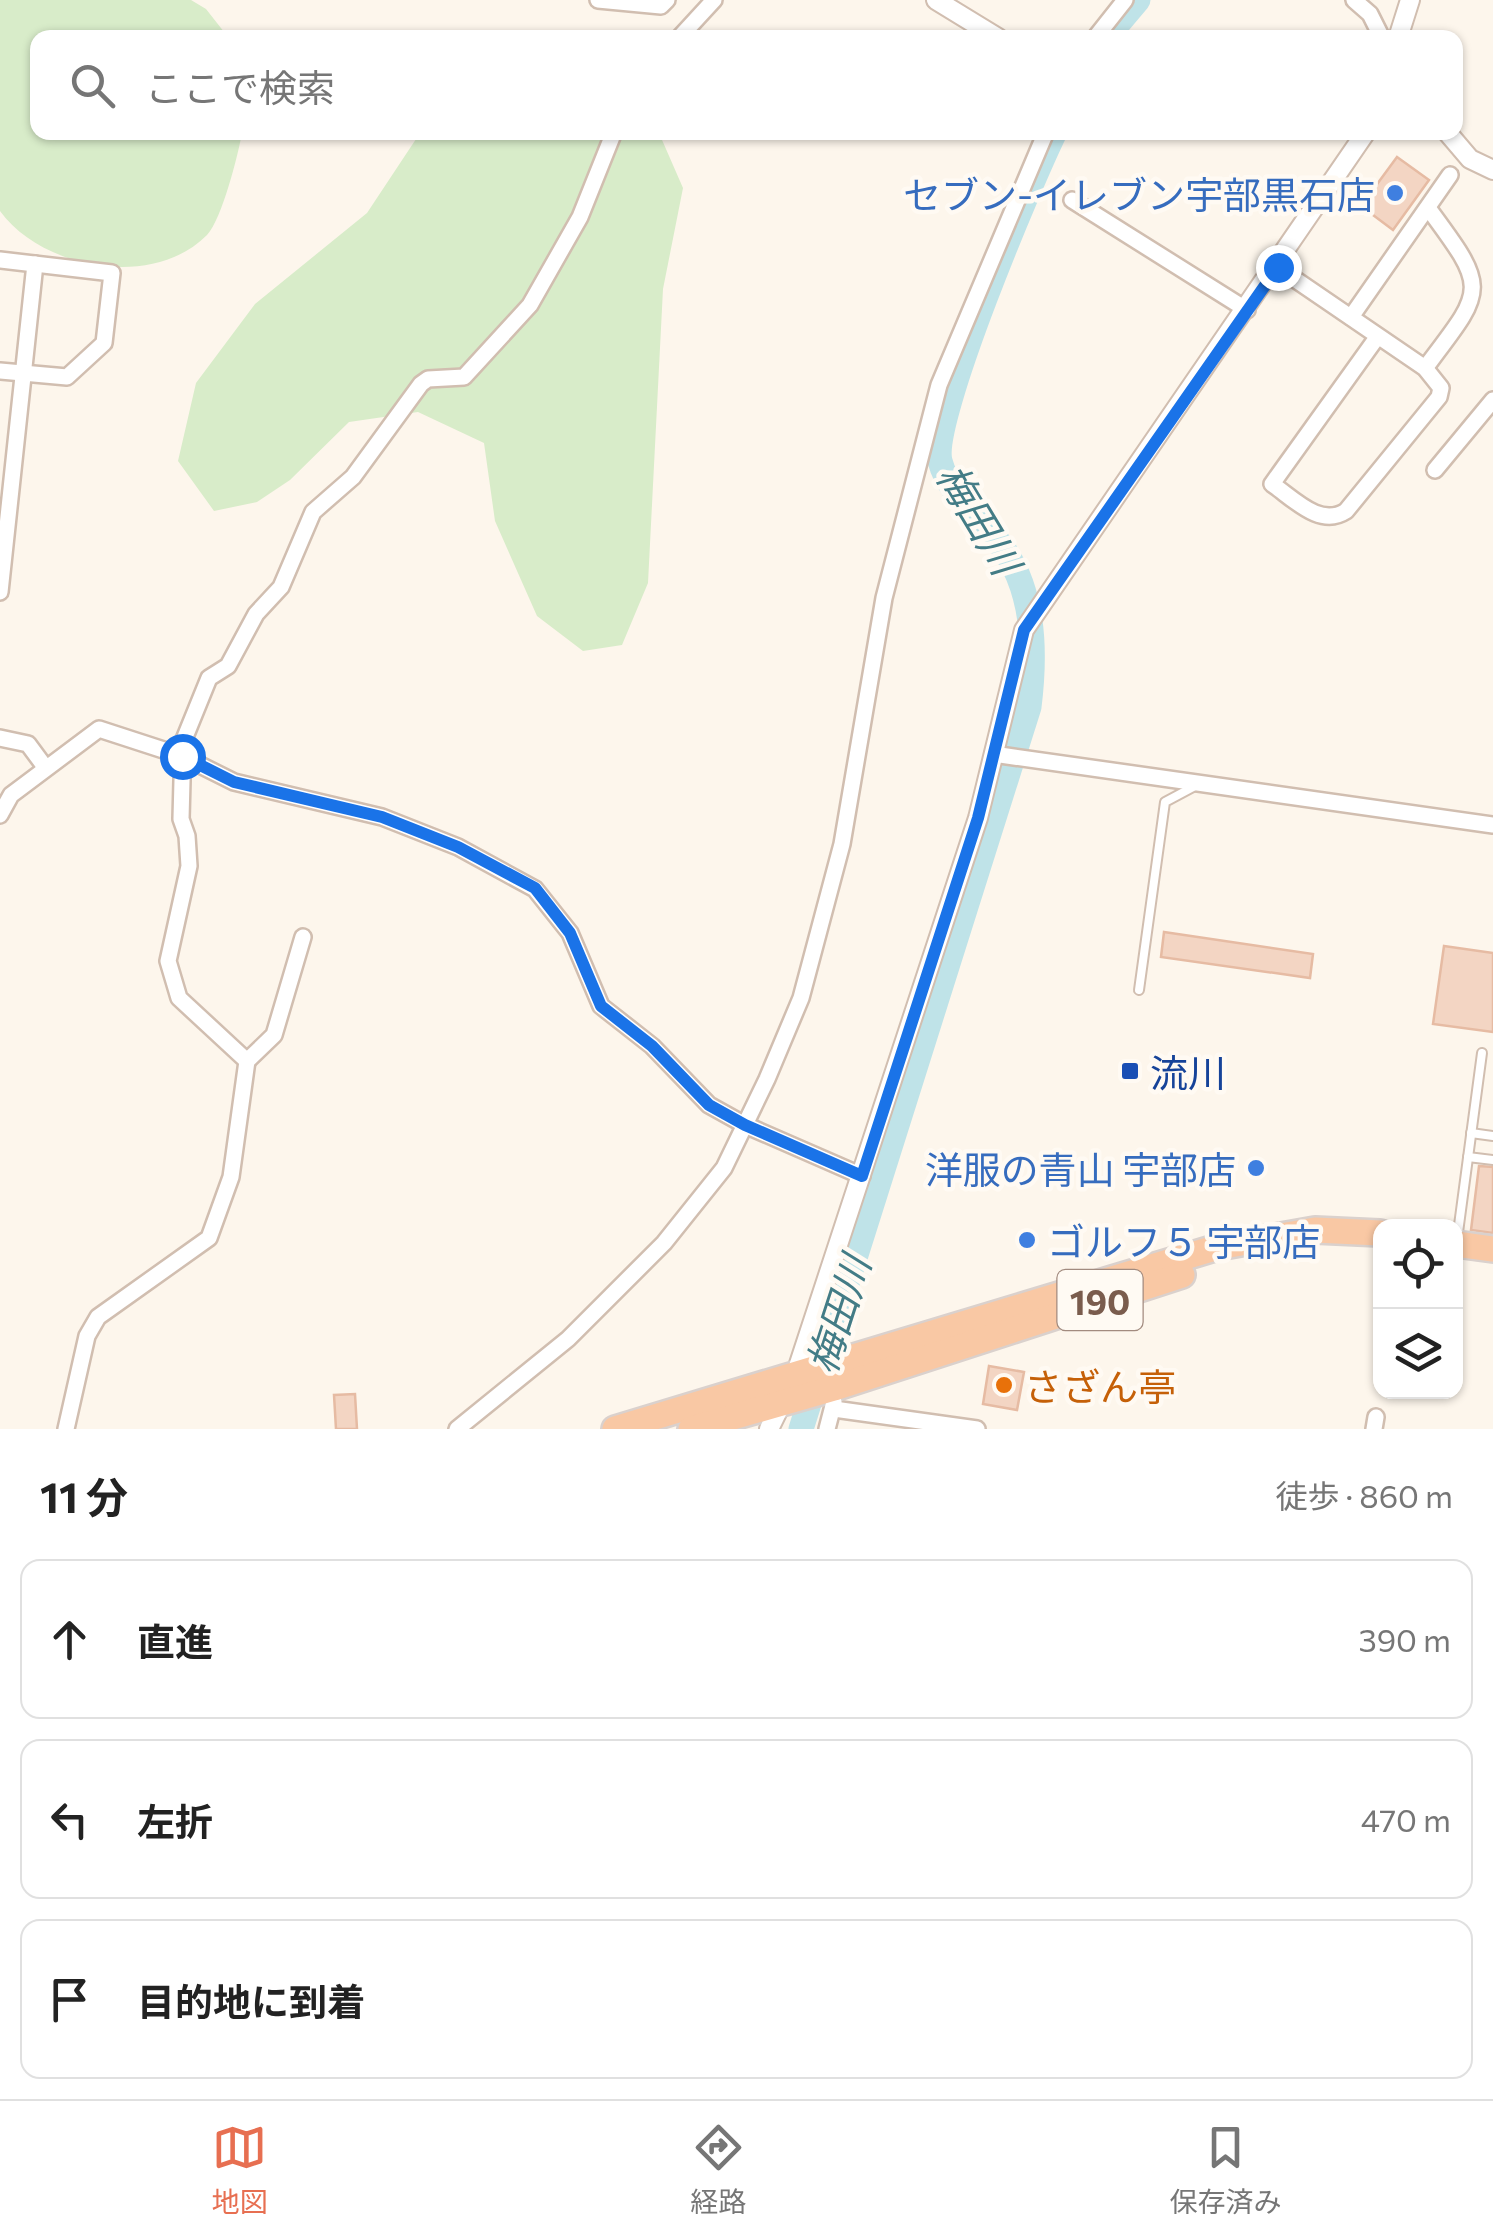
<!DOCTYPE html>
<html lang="ja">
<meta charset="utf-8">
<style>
:root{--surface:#fff;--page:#f2f2f2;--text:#222;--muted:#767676;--line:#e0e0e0;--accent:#e76f51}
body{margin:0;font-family:Commissioner,"Noto Sans JP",sans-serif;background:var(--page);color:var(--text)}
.controls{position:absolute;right:30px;bottom:30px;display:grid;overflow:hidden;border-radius:20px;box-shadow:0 2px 8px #0004}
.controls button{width:90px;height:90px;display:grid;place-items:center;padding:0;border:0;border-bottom:2px solid var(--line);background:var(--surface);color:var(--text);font:50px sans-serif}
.stop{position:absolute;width:30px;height:30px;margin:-22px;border:8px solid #1a73e8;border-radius:50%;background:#fff}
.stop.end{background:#1a73e8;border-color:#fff;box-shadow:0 2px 10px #0008}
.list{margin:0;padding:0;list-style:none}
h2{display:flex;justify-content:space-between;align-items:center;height:130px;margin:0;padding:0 40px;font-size:42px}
h2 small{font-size:32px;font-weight:400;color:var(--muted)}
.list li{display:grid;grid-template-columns:65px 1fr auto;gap:30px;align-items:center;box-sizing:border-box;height:160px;margin:0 20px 20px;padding:0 20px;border:2px solid var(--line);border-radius:20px}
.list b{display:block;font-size:38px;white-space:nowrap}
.list em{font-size:32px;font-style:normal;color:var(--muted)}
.icon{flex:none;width:55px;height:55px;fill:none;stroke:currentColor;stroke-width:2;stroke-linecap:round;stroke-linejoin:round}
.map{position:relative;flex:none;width:1493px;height:1429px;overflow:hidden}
.search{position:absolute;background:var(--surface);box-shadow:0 2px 8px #0004;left:30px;right:30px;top:30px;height:110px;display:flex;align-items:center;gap:25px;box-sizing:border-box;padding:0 35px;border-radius:20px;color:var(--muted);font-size:38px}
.sheet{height:670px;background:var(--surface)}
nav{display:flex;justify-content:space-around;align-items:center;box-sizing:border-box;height:140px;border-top:2px solid var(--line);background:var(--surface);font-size:28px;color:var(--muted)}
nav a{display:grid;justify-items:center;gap:5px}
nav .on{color:var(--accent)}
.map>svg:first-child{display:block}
.green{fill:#d8ecc9}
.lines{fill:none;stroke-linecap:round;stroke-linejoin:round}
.river{stroke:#bfe3e8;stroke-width:25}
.building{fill:#f3d5c3;stroke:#e6bba3;stroke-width:2.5}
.service-casing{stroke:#d1beb0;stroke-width:12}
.minor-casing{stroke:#d1beb0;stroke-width:20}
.tertiary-casing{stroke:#d1beb0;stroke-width:22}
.trunk-casing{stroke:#dad1cd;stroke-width:30}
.service{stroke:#fff;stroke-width:8}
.minor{stroke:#fff;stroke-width:15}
.tertiary{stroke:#fff;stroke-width:18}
.trunk{stroke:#f9c8a4;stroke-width:25}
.route{stroke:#1a73e8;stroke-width:12}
.shop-dot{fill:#3f7fe0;stroke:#fffaf3;stroke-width:4}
.transit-dot{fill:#1a4fb4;stroke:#fffaf3;stroke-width:4}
.food-dot{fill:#e8710a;stroke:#fffaf3;stroke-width:4}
.labels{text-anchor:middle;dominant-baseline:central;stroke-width:9;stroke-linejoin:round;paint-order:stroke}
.shield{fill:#fffaf3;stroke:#a28b7f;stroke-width:2.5}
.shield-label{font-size:35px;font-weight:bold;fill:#7a5c4d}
.shop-label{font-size:38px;fill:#366cbe;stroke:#fffaf3;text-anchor:end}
.transit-label{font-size:38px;fill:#164399;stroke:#fffaf3;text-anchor:start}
.food-label{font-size:38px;fill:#c56008;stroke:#fffaf3;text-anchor:start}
.water-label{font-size:40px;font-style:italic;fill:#437c86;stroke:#fffaf3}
</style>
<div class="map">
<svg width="1493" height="1429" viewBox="0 0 1493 1429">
<rect width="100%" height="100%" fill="#fdf6ec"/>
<g class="green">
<path d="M 0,0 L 191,0 L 206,9 L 228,37 L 38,38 L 38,132 L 242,133 C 238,155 222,219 207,235 C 153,290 42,269 0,211 Z"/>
<polygon points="420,133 659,133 683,188 663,289 648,583 622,645 583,651 537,616 495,521 484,443 418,412 349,422 290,480 257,502 214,511 178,461 196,383 255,304 367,213"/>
</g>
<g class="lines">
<g class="river">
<polyline points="1106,38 1138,0"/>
<path d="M 801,1429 L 1029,707 C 1036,651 1035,587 997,540 C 977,516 948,492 940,461 C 930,419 1031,181 1055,132"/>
</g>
</g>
<g class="building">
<polygon points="1397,157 1429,180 1393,230 1361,206"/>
<polygon points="1164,932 1313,954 1310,978 1161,957"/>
<polygon points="1444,946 1493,953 1493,1032 1433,1024"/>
<polygon points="1479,1166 1493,1167 1493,1233 1471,1230"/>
<polygon points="989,1366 1024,1372 1017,1410 983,1404"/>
<polygon points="355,1394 357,1429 336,1429 334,1395"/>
</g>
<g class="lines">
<g class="service-casing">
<g id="service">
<polyline points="1139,990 1165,802 1195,786"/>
<polyline points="1471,1133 1493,1136"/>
<polyline points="1468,1157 1493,1160"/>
<polyline points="1457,1240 1482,1053"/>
</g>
</g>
<g class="minor-casing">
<g id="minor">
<polyline points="598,0 661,6 667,0"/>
<polyline points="1354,0 1370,14 1382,38"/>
<polyline points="679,38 714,0"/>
<polyline points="1095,38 1125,0"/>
<polyline points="1072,200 1247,310"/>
<polyline points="0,260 112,273 104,343 67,377 0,371"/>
<path d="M 1277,267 L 1425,368 L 1441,388 L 1439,397 L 1346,511 C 1320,528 1294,499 1272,484 L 1378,336"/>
<polyline points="1351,317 1450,175"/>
<path d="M 1425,368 C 1486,288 1489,290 1428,208"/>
<polyline points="1435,470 1493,400"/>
<polyline points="0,592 35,264"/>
<polyline points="0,738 28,744 45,767"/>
<polyline points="993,754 1493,825"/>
<polyline points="0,815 11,795 99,729 182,756 234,782 382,817 458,847 535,889 570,933 601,1006 652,1046 709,1105 745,1125 862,1176"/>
<polyline points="247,1061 274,1035 303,937"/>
<polyline points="834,1409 977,1429"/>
<polyline points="66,1429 87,1336 98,1317 209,1238 231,1177 247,1061 179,998 168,961 189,866 187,836 181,819 183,742 209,678 228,666 256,614 281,587 313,512 353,477 421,384 428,379 464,377 530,305 580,217 614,132"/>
<polyline points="457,1429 568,1339 664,1243 724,1168 767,1079 801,998 842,844 884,598 939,385 1046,132"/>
<polyline points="827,1429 834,1402"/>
<polyline points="1374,1429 1376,1417"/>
</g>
</g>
<g class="tertiary-casing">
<g id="tertiary">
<polyline points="936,0 998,38"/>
<polyline points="1398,38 1410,0"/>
<polyline points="1447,132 1470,159 1493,170"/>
<polyline points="769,1429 795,1376 978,818 1024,630 1366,132"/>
</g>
</g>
<g class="trunk-casing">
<g id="trunk">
<polyline points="1456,1244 1493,1249"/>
<polyline points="615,1429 1218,1247 1315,1230 1380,1233"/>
<polyline points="691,1429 834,1388 1182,1275"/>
</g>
</g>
<use href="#service" class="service"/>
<use href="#minor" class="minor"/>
<use href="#tertiary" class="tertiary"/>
<use href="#trunk" class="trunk"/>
</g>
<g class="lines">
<polyline class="route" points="182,756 234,782 382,817 458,847 535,888 570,933 601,1006 652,1046 709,1105 745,1125 862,1176 978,818 1024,630 1278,267"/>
</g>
<g class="shop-dot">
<circle cx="1395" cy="193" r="10"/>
<circle cx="1256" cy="1168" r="10"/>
<circle cx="1027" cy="1240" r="10"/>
</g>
<rect class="transit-dot" x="1120" y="1061" width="20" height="20" rx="5"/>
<circle class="food-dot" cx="1004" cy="1385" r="10"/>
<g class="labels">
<rect class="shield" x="1057.5" y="1270" width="85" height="60" rx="8"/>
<g class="shield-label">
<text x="1100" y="1300">190</text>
</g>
<g class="shop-label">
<text x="1375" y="193">セブン-イレブン宇部黒石店</text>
<text x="1236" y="1168">洋服の青山 宇部店</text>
<text x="1047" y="1240" text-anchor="start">ゴルフ５ 宇部店</text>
</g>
<g class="transit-label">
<text x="1150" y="1071">流川</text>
</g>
<g class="food-label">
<text x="1024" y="1385">さざん亭</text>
</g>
<g class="water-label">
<text transform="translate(980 518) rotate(59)">梅田川</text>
<text transform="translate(837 1314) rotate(-72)">梅田川</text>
</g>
</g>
</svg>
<div class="controls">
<button><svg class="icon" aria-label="locate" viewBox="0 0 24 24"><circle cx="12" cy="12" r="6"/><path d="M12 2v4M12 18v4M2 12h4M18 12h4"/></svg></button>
<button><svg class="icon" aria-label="layers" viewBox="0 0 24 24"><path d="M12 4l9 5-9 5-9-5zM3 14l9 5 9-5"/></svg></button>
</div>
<div class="stop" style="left:182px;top:756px"></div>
<div class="stop end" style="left:1278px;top:267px"></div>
<div class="search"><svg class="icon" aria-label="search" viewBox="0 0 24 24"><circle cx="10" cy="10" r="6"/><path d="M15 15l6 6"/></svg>ここで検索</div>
</div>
<section class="sheet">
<h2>11 分<small>徒歩 · 860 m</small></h2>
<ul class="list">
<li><svg class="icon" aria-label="ahead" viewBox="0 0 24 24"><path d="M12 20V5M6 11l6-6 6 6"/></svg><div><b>直進</b></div><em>390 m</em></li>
<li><svg class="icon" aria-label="left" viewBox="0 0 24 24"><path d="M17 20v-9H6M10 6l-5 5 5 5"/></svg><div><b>左折</b></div><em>470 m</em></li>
<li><svg class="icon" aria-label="arrive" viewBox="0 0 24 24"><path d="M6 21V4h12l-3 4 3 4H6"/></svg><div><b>目的地に到着</b></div></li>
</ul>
</section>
<nav>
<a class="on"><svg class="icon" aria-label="map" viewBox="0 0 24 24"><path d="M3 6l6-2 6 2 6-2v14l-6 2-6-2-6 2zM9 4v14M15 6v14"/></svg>地図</a>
<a><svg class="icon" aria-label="directions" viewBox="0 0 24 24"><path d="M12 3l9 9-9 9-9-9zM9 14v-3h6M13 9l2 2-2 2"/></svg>経路</a>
<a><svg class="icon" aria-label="saved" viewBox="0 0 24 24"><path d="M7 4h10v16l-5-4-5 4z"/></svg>保存済み</a>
</nav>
